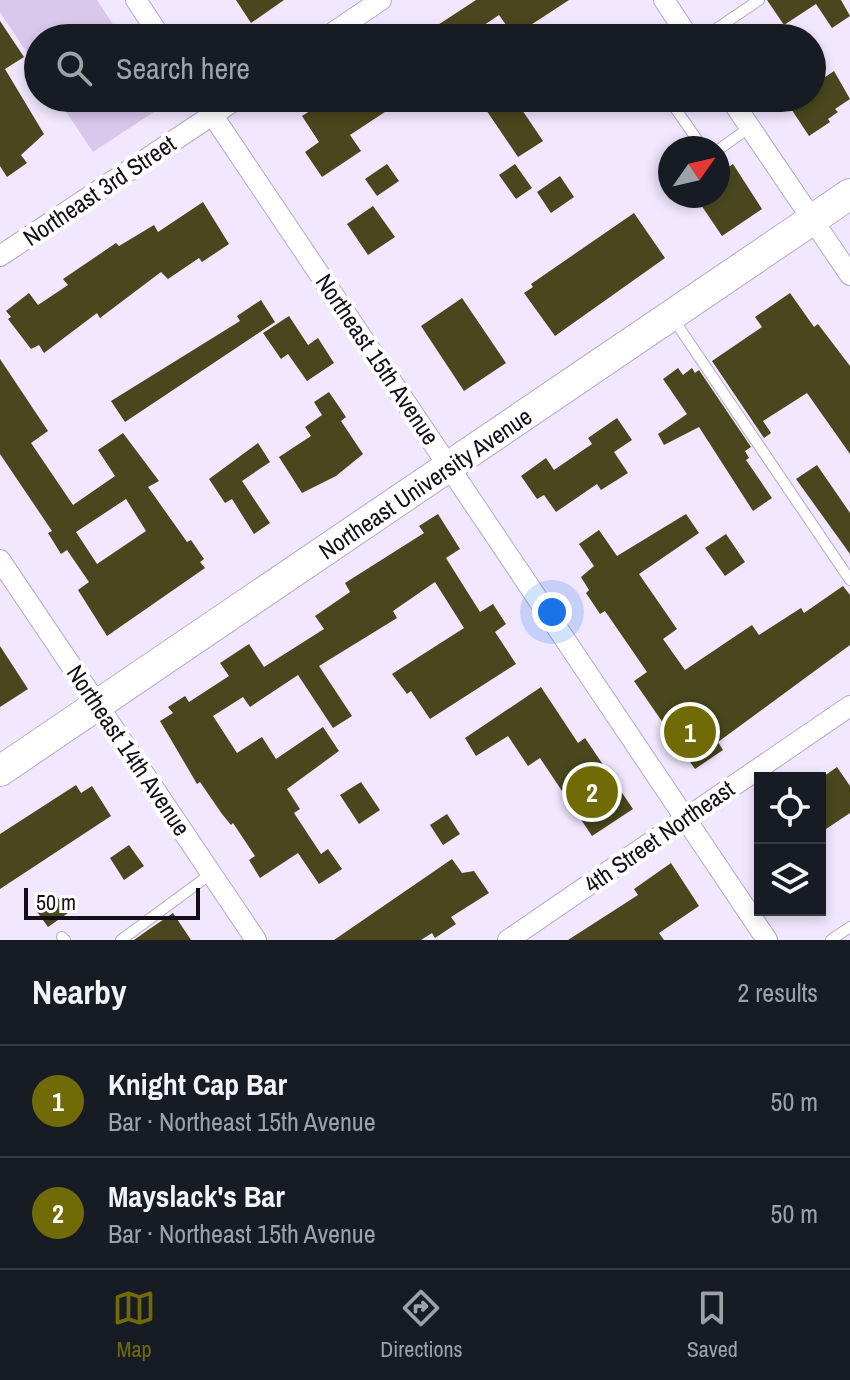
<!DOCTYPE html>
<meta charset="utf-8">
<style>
:root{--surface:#171b24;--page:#20242c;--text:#f1f3f6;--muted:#9ea1a6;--line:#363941;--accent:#716b07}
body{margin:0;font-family:"Archivo Narrow",sans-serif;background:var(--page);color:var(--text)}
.controls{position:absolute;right:24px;bottom:24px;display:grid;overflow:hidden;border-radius:0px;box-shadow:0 4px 12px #0003}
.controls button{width:72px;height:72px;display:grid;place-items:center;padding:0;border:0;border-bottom:2px solid var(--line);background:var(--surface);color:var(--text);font:40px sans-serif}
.compass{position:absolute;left:658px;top:136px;width:72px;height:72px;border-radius:50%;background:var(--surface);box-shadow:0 4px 12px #0003;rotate:56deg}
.scale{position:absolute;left:24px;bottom:20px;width:176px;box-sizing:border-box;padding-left:8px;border:4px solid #130f18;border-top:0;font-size:22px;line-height:28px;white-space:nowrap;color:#130f18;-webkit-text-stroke:6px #fff;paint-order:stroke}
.you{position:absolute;left:552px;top:612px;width:28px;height:28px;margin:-20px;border:6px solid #fff;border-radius:50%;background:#1a73e8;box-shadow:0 0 0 12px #1a73e833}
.badge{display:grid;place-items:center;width:52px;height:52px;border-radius:50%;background:var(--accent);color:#fff;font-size:26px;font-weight:700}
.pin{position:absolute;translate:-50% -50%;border:4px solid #fff;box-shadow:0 2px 8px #0006}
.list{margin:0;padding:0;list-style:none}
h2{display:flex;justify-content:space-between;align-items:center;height:104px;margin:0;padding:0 32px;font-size:34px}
h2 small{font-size:26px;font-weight:400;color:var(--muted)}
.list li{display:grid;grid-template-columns:52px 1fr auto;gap:24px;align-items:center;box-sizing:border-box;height:112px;padding:0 32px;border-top:2px solid var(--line)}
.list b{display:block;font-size:30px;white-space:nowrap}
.list p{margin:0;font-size:26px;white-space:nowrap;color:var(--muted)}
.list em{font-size:26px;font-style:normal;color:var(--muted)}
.icon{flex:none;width:44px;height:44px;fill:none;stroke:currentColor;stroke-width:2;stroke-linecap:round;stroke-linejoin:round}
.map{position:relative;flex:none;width:850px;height:940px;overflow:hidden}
.search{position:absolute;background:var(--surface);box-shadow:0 4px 12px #0003;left:24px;right:24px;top:24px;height:88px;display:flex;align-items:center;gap:20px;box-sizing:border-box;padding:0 28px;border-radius:44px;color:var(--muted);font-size:30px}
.sheet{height:328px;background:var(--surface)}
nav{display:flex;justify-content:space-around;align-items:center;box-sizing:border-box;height:112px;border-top:2px solid var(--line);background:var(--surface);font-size:22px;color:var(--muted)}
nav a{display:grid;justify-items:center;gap:4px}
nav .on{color:var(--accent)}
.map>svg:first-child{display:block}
.green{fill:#d8c8ec}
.building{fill:#49471d;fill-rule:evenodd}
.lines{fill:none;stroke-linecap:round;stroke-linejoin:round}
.lane-casing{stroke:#b5a9c4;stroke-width:12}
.street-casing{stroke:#b5a9c4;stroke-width:22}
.secondary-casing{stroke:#b5a9c4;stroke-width:32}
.lane{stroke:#fff;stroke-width:10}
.street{stroke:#fff;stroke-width:20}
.secondary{stroke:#fff;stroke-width:30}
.labels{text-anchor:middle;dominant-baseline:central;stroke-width:8;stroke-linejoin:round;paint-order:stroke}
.street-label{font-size:24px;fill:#130f18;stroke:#fff}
</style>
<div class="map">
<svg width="850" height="940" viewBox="0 0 850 940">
<rect width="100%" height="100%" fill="#f1e7fe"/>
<g class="green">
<polygon points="0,0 97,0 122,38 38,38 38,69 0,12"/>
<polygon points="57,98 162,98 166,104 93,152"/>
</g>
<g class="building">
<polygon points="236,0 284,0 251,23"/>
<polygon points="476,0 569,0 514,36 499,15 465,38 418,38"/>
<polygon points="767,0 841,0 850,16 832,28 816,4 784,25"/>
<polygon points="0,21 24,57 5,69 44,134 21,155 27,163 7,177 0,166"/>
<polygon points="834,71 850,99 835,109 838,112 828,119 830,122 809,136 784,98 812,98 812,86"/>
<polygon points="330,98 406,98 350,135 361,151 322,177 305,152 319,142 302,116"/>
<polygon points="478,98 514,98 543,141 518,157"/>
<polygon points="387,164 399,181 377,196 365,179"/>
<polygon points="515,164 532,188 516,199 499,175"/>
<polygon points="733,164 762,209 722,236 695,196 718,196 718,174"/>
<polygon points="560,176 574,197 551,213 537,192"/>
<polygon points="203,202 229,244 202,262 199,258 168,279 161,272 100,318 97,313 44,353 39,345 31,349 8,319 11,317 6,311 29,293 38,305 68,285 63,279 116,243 119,246 154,225 158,232"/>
<polygon points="373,206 395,237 368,255 347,224"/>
<polygon points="634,213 665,258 555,336 524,293 533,287 531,284"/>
<polygon points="790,293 814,327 818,324 850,366 850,454 807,393 763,421 771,433 764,438 712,361 762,327 755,317"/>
<polygon points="462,298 506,363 464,391 421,326"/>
<polygon points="261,300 275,322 125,422 111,401 240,321 237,316"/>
<polygon points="289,316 308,345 318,338 334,363 307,381 288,354 281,359 263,333"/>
<path d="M 0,359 L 48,431 L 31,443 L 73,505 L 115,476 L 98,450 L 123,433 L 159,481 L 148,487 L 187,542 L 191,540 L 204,559 L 200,562 L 205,568 L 107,636 L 78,590 L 89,582 L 67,550 L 61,554 L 48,533 L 52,531 L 0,454 ZM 126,499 L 146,531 L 97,564 L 76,532 Z"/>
<polygon points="678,368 683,375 692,368 695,373 699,370 751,447 745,451 749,458 746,460 772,498 753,511 699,427 664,445 658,434 687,414 663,379"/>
<polygon points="329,392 346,417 341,421 363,454 336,476 302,493 279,457 311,436 305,427 322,415 314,402"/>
<polygon points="617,418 632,440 614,452 628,473 601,490 597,484 556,512 544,495 537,499 521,476 546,458 554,470 592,444 588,438"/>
<polygon points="258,443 270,462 242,481 270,523 254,534 232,499 225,503 209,479"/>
<polygon points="817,465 850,513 850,554 796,479"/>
<polygon points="438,514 460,549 446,558 480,612 493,604 506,624 495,632 516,664 430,719 411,691 407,694 392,674 464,628 435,582 393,611 397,618 319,666 352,716 333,728 298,675 250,707 243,697 213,716 237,753 262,737 276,759 323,727 339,751 287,789 300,809 294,813 321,854 328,849 342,869 319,884 298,853 260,878 249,860 255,856 233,823 231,825 222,814 200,782 197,784 160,721 173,713 168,707 185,696 189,702 229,676 220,663 249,644 264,667 324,629 315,616 350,592 345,583 424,533 419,526"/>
<polygon points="686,514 699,533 639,574 677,629 663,639 685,670 752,625 759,635 801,608 804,613 843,586 850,595 850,645 718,742 723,750 695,769 634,681 647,672 605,611 600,614 586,593 589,590 581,577 594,566 579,544 599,530 617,556"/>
<polygon points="726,534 745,562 725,576 705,548"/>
<polygon points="0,646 28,689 0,707"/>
<polygon points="541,687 578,743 585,738 633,809 592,836 540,758 528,766 508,736 476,756 465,738"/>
<polygon points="837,767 850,786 850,813 820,833 820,779"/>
<polygon points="361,782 380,810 359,824 340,795"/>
<polygon points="76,785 81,793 92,786 111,816 0,889 0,834"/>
<polygon points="447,814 460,834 443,845 430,825"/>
<polygon points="129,845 144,866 124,880 110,858"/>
<polygon points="452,859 462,873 474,871 489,893 451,917 456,924 435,938 432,933 421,940 334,940"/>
<polygon points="671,863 699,906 659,933 664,940 568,940 638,895 634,889"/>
<polygon points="56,895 68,913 48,927 35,909"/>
<polygon points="173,913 191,940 134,940 148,930"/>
</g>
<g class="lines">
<g class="lane-casing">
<g id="lane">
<polyline points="703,38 759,0"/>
<polyline points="668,98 703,148"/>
<polyline points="718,150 750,127"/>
<polyline points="672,317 850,580"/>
<polyline points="62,937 65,940"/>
<polyline points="121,940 212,873"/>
<polyline points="831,940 850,927"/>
</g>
</g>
<g class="street-casing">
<g id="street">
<polyline points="136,0 161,38"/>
<polyline points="664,0 689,38"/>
<polyline points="325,38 381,0"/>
<polyline points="201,98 767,940"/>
<polyline points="730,98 850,275"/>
<polyline points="0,256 238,98"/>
<polyline points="0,560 256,940"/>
<polyline points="508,940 850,706"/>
</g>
</g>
<g class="secondary-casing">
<polyline id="secondary" points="0,771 850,194"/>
</g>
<use href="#lane" class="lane"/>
<use href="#street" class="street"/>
<use href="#secondary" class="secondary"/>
</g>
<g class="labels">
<g class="street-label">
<text transform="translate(99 190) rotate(-34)">Northeast 3rd Street</text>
<text transform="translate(378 359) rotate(56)">Northeast 15th Avenue</text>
<text transform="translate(425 483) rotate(-34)">Northeast University Avenue</text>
<text transform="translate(129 750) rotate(56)">Northeast 14th Avenue</text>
<text transform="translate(659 836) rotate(-35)">4th Street Northeast</text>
</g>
</g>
</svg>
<div class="controls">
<button><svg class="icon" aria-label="locate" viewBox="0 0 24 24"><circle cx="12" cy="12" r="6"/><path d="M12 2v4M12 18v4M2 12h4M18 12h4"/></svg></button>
<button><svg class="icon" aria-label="layers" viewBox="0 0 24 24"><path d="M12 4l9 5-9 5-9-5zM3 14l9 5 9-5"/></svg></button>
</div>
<svg class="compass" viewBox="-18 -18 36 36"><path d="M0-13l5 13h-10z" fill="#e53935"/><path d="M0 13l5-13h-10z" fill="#9ea1a6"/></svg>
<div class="scale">50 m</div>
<div class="you"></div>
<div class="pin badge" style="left:690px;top:732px">1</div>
<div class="pin badge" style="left:592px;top:792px">2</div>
<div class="search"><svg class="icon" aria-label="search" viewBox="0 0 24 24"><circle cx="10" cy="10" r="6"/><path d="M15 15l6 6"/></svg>Search here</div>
</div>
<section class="sheet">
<h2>Nearby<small>2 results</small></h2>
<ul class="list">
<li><span class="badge">1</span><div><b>Knight Cap Bar</b><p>Bar · Northeast 15th Avenue</p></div><em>50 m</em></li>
<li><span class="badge">2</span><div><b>Mayslack's Bar</b><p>Bar · Northeast 15th Avenue</p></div><em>50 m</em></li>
</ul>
</section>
<nav>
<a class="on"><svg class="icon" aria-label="map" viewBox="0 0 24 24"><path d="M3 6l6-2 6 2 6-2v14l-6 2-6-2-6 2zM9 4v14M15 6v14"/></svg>Map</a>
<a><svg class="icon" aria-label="directions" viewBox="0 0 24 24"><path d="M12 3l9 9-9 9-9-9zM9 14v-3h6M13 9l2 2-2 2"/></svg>Directions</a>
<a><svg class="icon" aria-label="saved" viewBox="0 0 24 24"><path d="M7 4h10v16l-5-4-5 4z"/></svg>Saved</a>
</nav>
